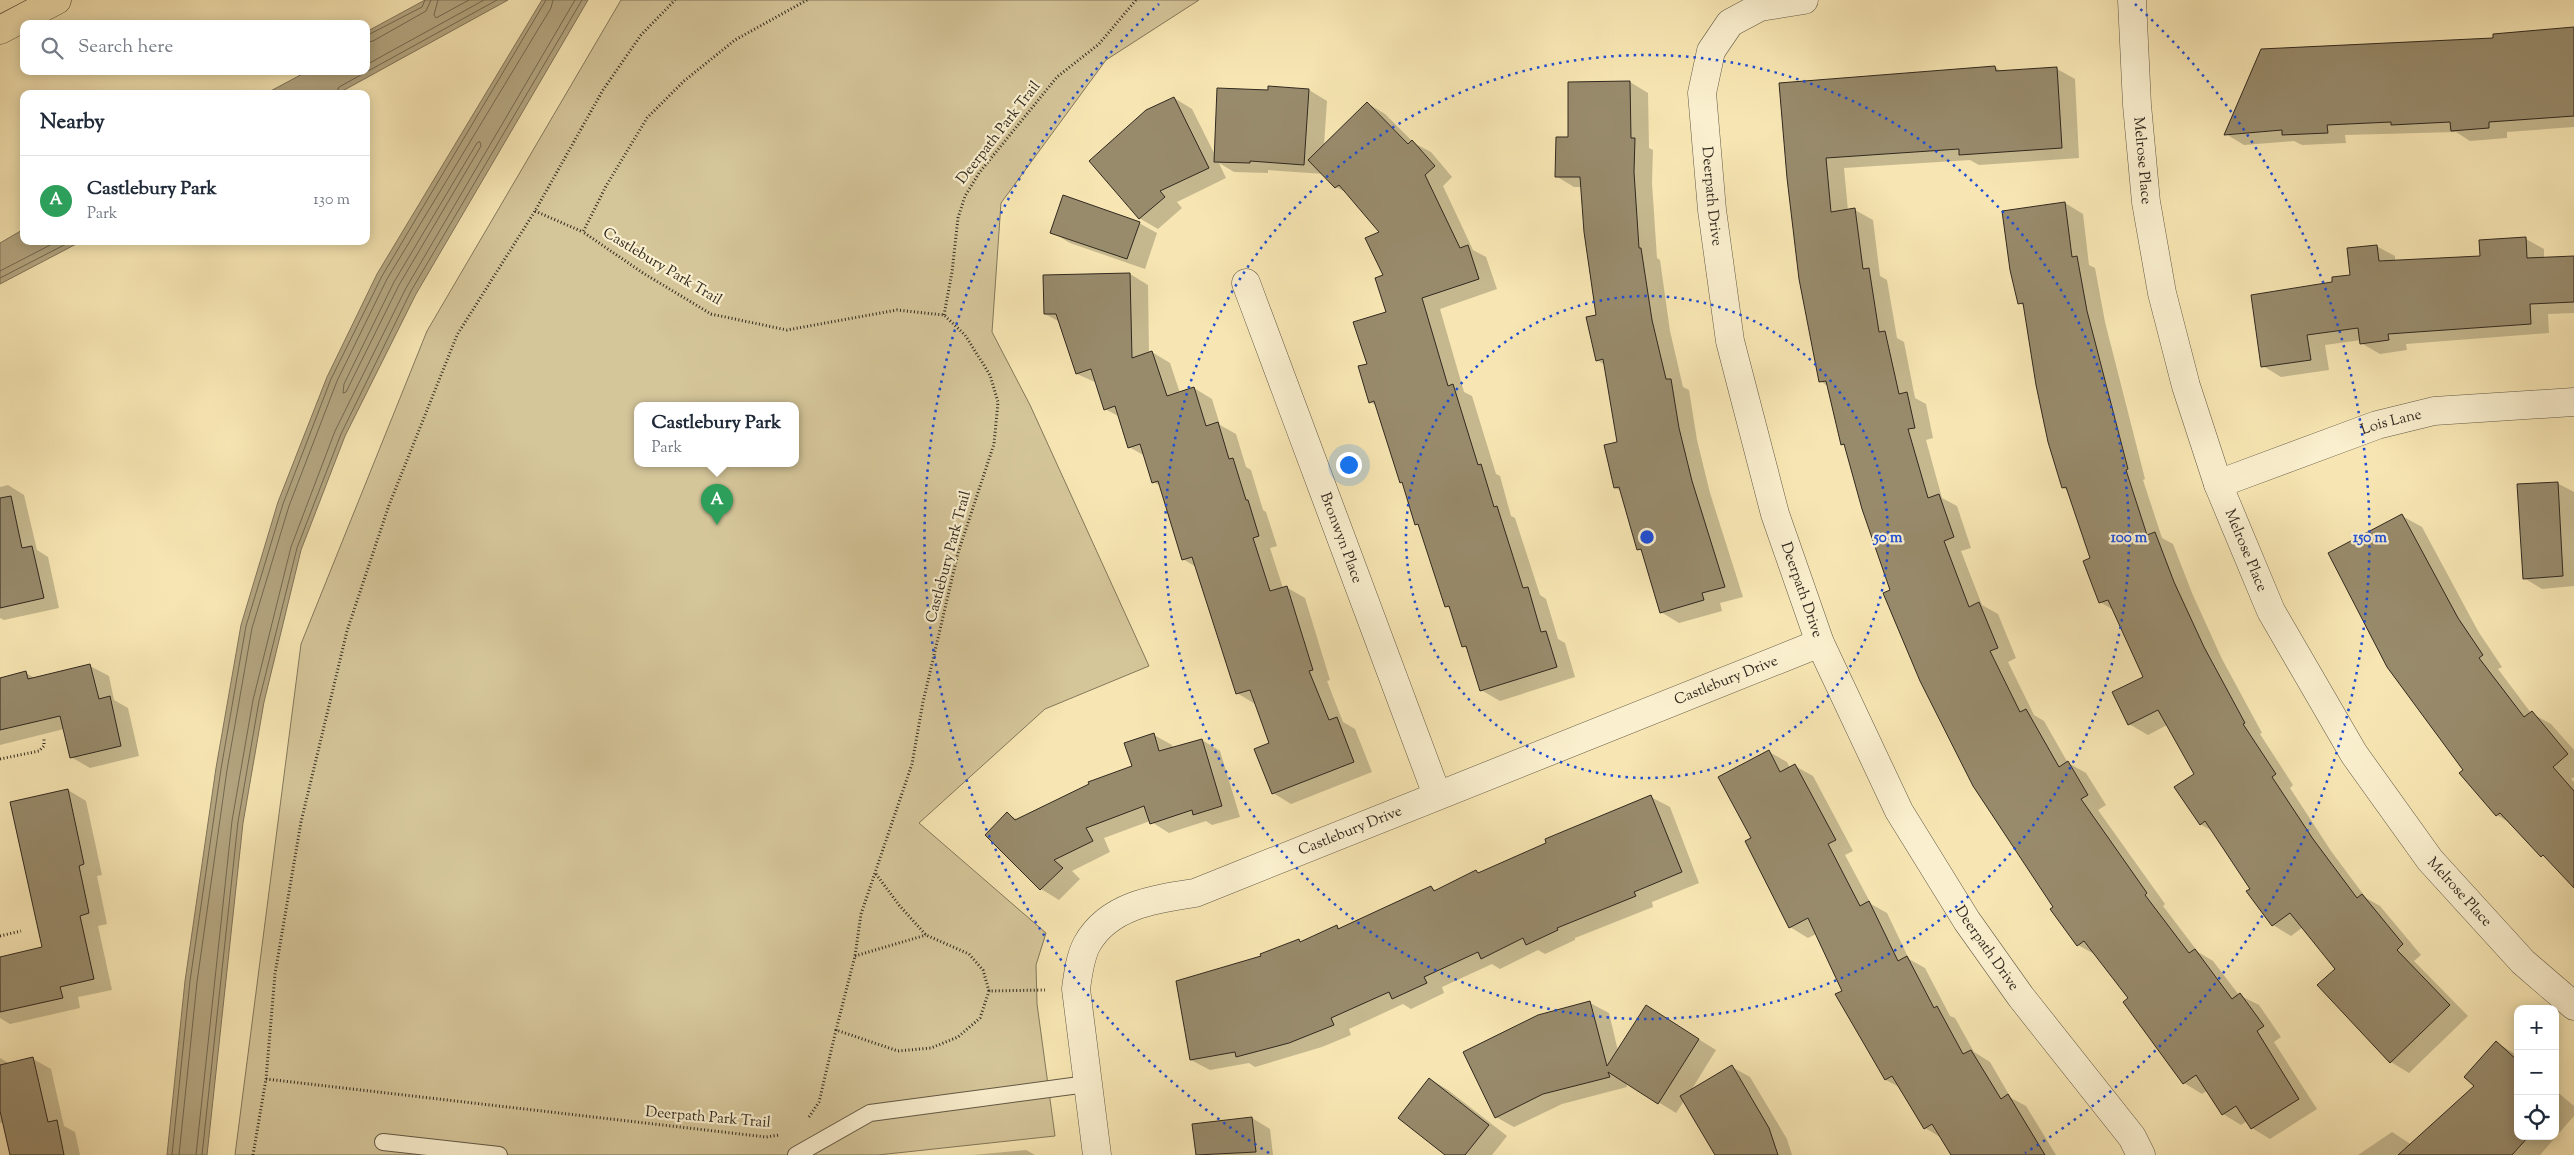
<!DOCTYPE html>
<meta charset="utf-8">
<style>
:root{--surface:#fff;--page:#f2f2f3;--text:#1f2937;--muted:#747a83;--line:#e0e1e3;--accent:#2563eb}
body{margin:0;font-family:"Sorts Mill Goudy",serif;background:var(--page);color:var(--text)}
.controls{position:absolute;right:15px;bottom:15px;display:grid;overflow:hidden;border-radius:10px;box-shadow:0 2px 12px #0003}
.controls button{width:45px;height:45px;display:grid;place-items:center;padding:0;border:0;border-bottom:1px solid var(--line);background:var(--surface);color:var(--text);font:25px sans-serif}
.you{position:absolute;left:1348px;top:464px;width:18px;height:18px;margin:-12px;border:4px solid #fff;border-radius:50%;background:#1a73e8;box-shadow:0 0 0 8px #1a73e833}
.badge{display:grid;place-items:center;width:32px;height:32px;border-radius:50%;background:var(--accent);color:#fff;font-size:16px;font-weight:700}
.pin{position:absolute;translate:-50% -41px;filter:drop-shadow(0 1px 2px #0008)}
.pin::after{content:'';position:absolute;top:26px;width:18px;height:15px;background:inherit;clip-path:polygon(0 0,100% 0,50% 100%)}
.popup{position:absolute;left:634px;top:402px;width:165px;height:65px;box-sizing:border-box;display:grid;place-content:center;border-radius:10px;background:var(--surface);filter:drop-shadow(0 1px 4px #0005);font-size:16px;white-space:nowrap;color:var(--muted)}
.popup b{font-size:19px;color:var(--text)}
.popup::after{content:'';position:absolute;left:50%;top:100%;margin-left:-10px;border:10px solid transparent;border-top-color:var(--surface)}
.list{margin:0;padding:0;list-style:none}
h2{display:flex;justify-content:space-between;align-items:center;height:65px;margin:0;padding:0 20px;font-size:21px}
h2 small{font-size:16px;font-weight:400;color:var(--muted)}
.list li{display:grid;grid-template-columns:32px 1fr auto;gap:15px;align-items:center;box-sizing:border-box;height:90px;padding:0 20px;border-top:1px solid var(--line)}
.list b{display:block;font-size:19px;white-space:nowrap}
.list p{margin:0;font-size:16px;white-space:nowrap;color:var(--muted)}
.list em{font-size:16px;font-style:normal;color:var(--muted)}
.icon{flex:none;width:28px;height:28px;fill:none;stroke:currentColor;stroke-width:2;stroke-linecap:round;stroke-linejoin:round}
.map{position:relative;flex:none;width:2574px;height:1155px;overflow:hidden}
.search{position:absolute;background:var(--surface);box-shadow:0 2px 12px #0003;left:20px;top:20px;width:350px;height:55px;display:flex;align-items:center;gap:12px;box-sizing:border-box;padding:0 18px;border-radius:10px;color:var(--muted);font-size:19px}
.panel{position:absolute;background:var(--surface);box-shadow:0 2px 12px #0003;left:20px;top:90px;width:350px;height:155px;border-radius:10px}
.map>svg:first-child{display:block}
.green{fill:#d5c69a;stroke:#83785c;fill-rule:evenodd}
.water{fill:#b4a681;stroke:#80745a}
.shadow{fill:#0003}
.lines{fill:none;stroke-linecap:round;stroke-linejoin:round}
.shore{stroke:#726850;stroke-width:1}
.building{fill:#988b6c;stroke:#31291f}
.lane-casing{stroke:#625844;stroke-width:18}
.street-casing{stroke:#625844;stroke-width:29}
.highway-casing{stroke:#31291f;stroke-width:29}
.path{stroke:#31291f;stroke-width:3;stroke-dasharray:1 2.5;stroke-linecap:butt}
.lane{stroke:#faefce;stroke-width:16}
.street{stroke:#faefce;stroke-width:28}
.highway{stroke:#f7e6b3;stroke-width:28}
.ring{fill:none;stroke:#1d4ed8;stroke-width:2.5;stroke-dasharray:2.5 5}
.labels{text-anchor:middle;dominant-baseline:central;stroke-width:4.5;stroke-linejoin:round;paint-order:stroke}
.street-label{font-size:15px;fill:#31291f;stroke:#faefce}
.centre{fill:#1d4ed8;stroke:#faefce;stroke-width:2.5}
.ring-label{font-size:15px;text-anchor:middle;font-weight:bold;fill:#1d4ed8;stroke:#faefce;stroke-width:4.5;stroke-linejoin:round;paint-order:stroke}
</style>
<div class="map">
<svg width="2574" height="1155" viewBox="0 0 2574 1155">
<rect width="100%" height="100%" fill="#f7e6b3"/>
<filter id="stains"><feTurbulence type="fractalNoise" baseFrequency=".004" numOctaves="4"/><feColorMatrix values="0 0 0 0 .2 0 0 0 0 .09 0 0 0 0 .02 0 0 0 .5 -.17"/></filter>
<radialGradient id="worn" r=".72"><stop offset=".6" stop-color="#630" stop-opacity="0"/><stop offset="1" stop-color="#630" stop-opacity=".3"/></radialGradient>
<path class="green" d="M 621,0 L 1199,0 L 1106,60 L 1001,203 L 992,332 L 1030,405 L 1149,666 L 1045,709 L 919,823 L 1046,933 L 1036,965 L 1037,1004 L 1055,1136 L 878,1155 L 235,1155 L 301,644 L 427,331 ZM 638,406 L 796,406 L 796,464 L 638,464 Z"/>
<g class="water">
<polygon points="425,0 508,0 337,94 265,94 308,71 366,71 366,32"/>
<polygon points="542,0 588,0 416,294 345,436 301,550 264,702 243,823 207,1155 167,1155 185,981 216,768 241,625 278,502 327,377 377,274"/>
<polygon points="24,229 24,241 82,241 0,284 0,243"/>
</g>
<g class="shadow">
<polygon points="2574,28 2574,127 2507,132 2507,138 2470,141 2456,132 2345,135 2346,143 2302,145 2294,141 2244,145 2226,134 2494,39"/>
<polygon points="1995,67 2002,72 2057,69 2075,79 2079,158 1979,165 1970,160 1844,168 1848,211 1855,210 1873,220 1880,276 1887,280 1897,338 1904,342 1915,398 1926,404 1933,438 1926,440 1942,498 1957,506 1971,548 1961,551 1982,605 1998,614 2016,658 2008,662 2034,715 2044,721 2068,763 2086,773 2106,805 2098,810 2165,904 2163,906 2198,952 2213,961 2239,995 2259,1005 2281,1037 2274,1042 2317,1109 2270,1139 2252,1128 2247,1121 2241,1125 2223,1114 2208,1090 2202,1094 2184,1083 2125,1002 2130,999 2096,955 2078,945 2054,908 1891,591 1846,446 1842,444 1829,387 1820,381 1788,178"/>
<polygon points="1630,82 1648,93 1649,148 1653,150 1652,183 1657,258 1660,260 1670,331 1683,387 1689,390 1697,440 1710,493 1743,597 1720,603 1722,611 1679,623 1661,612 1643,552 1638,549 1621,491 1615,488 1618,443 1605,365 1597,360 1597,316 1582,187 1574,187 1556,176 1570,138 1569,83"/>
<polygon points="1270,87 1309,90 1327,101 1324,145 1367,103 1385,114 1414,143 1431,152 1452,177 1443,186 1473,250 1486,257 1497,289 1440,309 1464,392 1472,396 1496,474 1500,476 1511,516 1515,518 1540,595 1546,599 1558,639 1565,643 1575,677 1500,701 1481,690 1469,650 1463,646 1452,610 1446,606 1420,526 1416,524 1404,484 1401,482 1377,406 1370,402 1368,364 1388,313 1381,232 1349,194 1336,187 1324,174 1268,170 1268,173 1234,172 1219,163 1226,178 1177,202 1182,208 1158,229 1139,218 1174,98 1192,109 1216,157 1269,91"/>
<polygon points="2065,203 2083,214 2089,265 2095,268 2105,322 2145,479 2143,480 2162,538 2173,544 2192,593 2222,659 2262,733 2260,734 2293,785 2290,788 2331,851 2366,898 2380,906 2421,955 2414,961 2468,1016 2409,1073 2391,1062 2318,985 2337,969 2303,927 2291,936 2273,925 2214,832 2200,824 2196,774 2167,725 2148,735 2129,724 2114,693 2145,677 2115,611 2100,602 2091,559 2069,491 2063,488 2024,306 2019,303"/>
<polygon points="1139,223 1157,233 1145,269 1070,243 1052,232"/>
<polygon points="2526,239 2544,249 2544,259 2574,257 2574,313 2548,314 2549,333 2406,344 2407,350 2380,354 2361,343 2361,340 2325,345 2329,370 2281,377 2263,366 2334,283 2352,276 2376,246 2395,256 2395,261 2481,258"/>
<polygon points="1130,274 1148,285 1149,353 1152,352 1170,363 1180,393 1194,388 1212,399 1220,425 1236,434 1246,467 1251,470 1263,510 1266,512 1277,546 1270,548 1283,588 1286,587 1305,598 1330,680 1327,681 1343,722 1355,729 1372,772 1291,804 1273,793 1271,744 1255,704 1237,693 1196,567 1183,559 1161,486 1153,482 1145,456 1129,447 1120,417 1105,409 1097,383 1077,374 1060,322 1045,314"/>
<polygon points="2557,483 2574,492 2574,586 2542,589 2524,578"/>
<polygon points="8,485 24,495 37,550 48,557 59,608 4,620 0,618 0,487"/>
<polygon points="2402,516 2422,527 2478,631 2502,667 2498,669 2531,713 2551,724 2574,750 2574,777 2571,779 2574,782 2574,886 2513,825 2497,815 2464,770"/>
<polygon points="90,666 109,676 114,700 128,708 139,756 90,768 71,757 64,729 0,745 0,679 26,673 36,679"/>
<polygon points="1154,735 1172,745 1173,749 1202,740 1220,751 1240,817 1212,825 1206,821 1169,833 1150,821 1104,838 1110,852 1072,871 1080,879 1059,900 1041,889 987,835 1008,814 1018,820 1133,766"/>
<polygon points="1769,752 1787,762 1790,768 1795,766 1813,776 1853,851 1845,855 1871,904 1887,913 1909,959 1925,968 1950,1016 1955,1018 1974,1052 1990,1062 2011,1098 2026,1106 2056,1155 1952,1155 1942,1138 1925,1128 1901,1088 1886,1080 1837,995 1844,991 1816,934 1808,938 1790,927 1753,839"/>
<polygon points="68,790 86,801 102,875 97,876 107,924 98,926 112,990 78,997 80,1008 10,1024 0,1018 0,958 44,948"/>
<polygon points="1651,797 1670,807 1699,883 1652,902 1653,907 1575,938 1575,940 1545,954 1538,950 1500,969 1492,964 1442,987 1444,993 1411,1009 1403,1004 1349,1029 1351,1035 1322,1047 1255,1067 1249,1063 1210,1070 1191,1060 1262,957 1337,927 1341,929 1431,887 1437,891 1476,872 1480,874"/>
<polygon points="1590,1003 1609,1013 1618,1051 1647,1007 1716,1050 1690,1092 1732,1067 1750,1077 1787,1139 1792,1155 1717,1155 1684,1101 1676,1113 1626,1082 1627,1087 1562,1104 1514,1127 1496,1117"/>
<polygon points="2496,1042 2518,1056 2518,1136 2555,1136 2555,1090 2574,1106 2574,1116 2540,1155 2358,1155 2392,1132 2412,1145 2476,1085"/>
<polygon points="0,1058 10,1064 33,1059 51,1069 64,1126 75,1132 80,1155 12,1155 4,1122 0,1123"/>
<polygon points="1430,1079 1448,1090 1507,1136 1492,1155 1447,1155"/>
<polygon points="1252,1118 1270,1129 1273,1155 1197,1155 1193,1125"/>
<polygon points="1026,1150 1035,1155 973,1155"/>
</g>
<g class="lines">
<g class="shore">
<polyline points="438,0 434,15 436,18 469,0"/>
<polyline points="366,36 422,7 425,0"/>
<polyline points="366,42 373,41 426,11 431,0"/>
<polyline points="366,65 484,0"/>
<polyline points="336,94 339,87 497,0"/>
<polygon points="480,142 481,146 399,285 346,392 343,393 344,384 394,282 477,143"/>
<polyline points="0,271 58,241"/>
<polyline points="0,278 72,241"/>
<polyline points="172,1155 190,981 221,769 246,626 283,504 331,379 382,276 546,0"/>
<polyline points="179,1155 197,982 227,770 252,628 289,506 337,381 387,279 551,8 553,0"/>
<polyline points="196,1155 232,821 253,700 291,547 335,431 406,288 575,0"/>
<polyline points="202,1155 238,822 259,701 297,548 341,434 411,291 582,0"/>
</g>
</g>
<g class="building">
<polygon points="2574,27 2574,116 2489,122 2489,128 2451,131 2450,122 2391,125 2391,122 2327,125 2328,133 2282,135 2282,130 2224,135 2261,49 2493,38 2493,34"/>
<polygon points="1995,66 1996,71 2057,67 2062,148 1959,155 1959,149 1826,158 1831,212 1855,208 1863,269 1869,268 1879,332 1885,331 1899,394 1907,392 1915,428 1908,429 1928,498 1939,494 1954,537 1944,541 1969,607 1979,602 1998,648 1990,651 2020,712 2026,709 2059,767 2068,761 2088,795 2081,799 2147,893 2145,895 2189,953 2195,949 2232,999 2240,993 2264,1026 2257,1031 2299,1099 2251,1129 2236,1106 2222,1115 2196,1075 2183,1084 2123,1002 2128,998 2084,941 2077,946 2050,909 2053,907 1973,786 1920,681 1883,593 1890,590 1862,509 1844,444 1841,445 1826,381 1819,382 1799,279 1787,178 1779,83"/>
<polygon points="1630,81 1631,138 1635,138 1634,172 1639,248 1641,248 1652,320 1666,379 1671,379 1679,428 1692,481 1725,587 1702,593 1704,600 1660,613 1641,549 1637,550 1619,487 1614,488 1604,445 1617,442 1603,359 1596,361 1586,317 1596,315 1584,232 1580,177 1555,177 1556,137 1568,137 1568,82"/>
<polygon points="1268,86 1309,89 1304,165 1250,161 1250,163 1214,162 1217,88 1268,90"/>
<polygon points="1174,97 1209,168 1160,191 1165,197 1139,219 1089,161 1146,110"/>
<polygon points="1367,102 1408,144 1412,140 1435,166 1425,175 1460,248 1468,245 1479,279 1422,298 1448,386 1453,384 1478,465 1481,464 1494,507 1497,506 1523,588 1528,587 1541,632 1546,631 1557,667 1480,691 1466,646 1462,647 1449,606 1445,607 1418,524 1415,525 1402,482 1400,483 1374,401 1369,403 1358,366 1367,364 1353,322 1386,312 1375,278 1383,275 1365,238 1379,232 1339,185 1335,188 1308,160"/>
<polygon points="1063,195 1140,222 1127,259 1050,233"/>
<polygon points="2065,202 2072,257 2077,256 2087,311 2128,469 2126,470 2147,535 2155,532 2174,582 2204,647 2245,723 2243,724 2276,774 2272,777 2313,839 2357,898 2362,894 2403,944 2397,950 2450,1005 2390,1063 2317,985 2335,969 2290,913 2272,926 2246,891 2250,889 2205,821 2200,825 2174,787 2194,774 2158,710 2128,725 2112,692 2143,677 2108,600 2099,603 2083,561 2090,558 2066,487 2062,488 2048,442 2036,385 2023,303 2018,304 2010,270 2002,211"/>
<polygon points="2526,237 2527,258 2574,256 2574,302 2530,304 2531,324 2388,334 2389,340 2360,344 2358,328 2307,335 2311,360 2261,367 2251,295 2332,282 2332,277 2350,275 2347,248 2377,245 2379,261 2480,256 2479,240"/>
<polygon points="1130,273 1132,358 1152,351 1167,396 1194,387 1206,426 1218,422 1229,459 1233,458 1246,500 1248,500 1259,536 1253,538 1270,591 1287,586 1313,670 1309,671 1329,720 1337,717 1354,762 1272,794 1254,749 1269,743 1250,690 1236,694 1192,557 1182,560 1158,481 1152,483 1140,444 1128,448 1115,406 1104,410 1091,369 1076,374 1056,314 1044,314 1043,275"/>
<polygon points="2558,482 2563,576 2523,579 2517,484"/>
<polygon points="11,496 22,548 32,546 44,598 0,608 0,498"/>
<polygon points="2402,514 2458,618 2483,655 2479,658 2524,717 2532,711 2568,754 2553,767 2574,791 2574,888 2543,855 2541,857 2500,813 2496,816 2459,773 2463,770 2387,667 2328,553"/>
<polygon points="90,664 99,699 110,696 121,746 70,758 60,716 0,730 0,678 26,671 28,679"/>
<polygon points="1154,733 1159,751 1202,739 1222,806 1193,815 1192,810 1150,824 1144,806 1086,828 1093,841 1054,860 1063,868 1040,890 985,835 1007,812 1015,820 1089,784 1088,782 1132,766 1124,743"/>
<polygon points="1769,750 1780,772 1795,764 1836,840 1828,844 1860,906 1869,901 1898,961 1907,956 1934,1008 1937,1006 1963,1054 1971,1050 2001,1099 2008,1094 2045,1155 1951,1155 1932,1124 1924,1129 1892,1076 1885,1080 1835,994 1842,991 1808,918 1789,928 1745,841 1751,838 1718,777"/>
<polygon points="68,789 84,864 79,866 89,913 80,916 94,979 60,987 63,998 0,1012 0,957 42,947 10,802"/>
<polygon points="1651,795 1682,872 1634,892 1636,896 1557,928 1558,930 1526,945 1523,938 1481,959 1478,952 1424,977 1427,983 1392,999 1389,992 1331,1018 1334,1025 1289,1043 1236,1057 1235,1052 1190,1060 1176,981 1261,956 1260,954 1299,939 1300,942 1337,925 1338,929 1431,886 1434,891 1476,870 1478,873 1546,843 1545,839"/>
<polygon points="1590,1001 1607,1066 1646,1005 1699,1039 1658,1104 1608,1072 1610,1077 1543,1094 1495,1118 1463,1052 1538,1015"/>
<polygon points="2496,1041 2518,1061 2518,1136 2529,1136 2512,1155 2398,1155 2474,1086 2464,1077"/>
<polygon points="33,1057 48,1122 57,1120 64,1155 10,1155 0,1111 0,1065"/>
<polygon points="1732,1065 1769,1128 1778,1155 1715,1155 1680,1096"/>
<polygon points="1429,1078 1489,1125 1465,1155 1445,1155 1398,1118"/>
<polygon points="1252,1117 1256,1152 1196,1155 1192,1124"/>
</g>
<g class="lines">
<g class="lane-casing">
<g id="lane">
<polyline points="383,1142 499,1155"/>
<polyline points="796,1155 870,1113 1087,1084"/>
</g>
</g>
<g class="street-casing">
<g id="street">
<path id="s1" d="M 1804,0 L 1760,7 L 1730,23 L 1711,51 L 1702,93 L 1712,210 L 1730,341 L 1775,514 L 1820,643 L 1899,811 L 1967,921 L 2021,997 L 2132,1137 L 2141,1155"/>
<path id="s2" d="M 2132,0 L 2137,105 L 2146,202 L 2162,293 L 2186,386 L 2218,484 L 2271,611 L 2354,754 L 2430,860 L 2523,962 L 2574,1006"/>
<path id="s3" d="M 1246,283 L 1437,795"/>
<path id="s4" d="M 2218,484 L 2377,425 L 2434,411 L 2574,402"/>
<path id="s5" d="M 1097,1155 L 1076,989 C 1078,974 1080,957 1087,944 C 1109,905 1155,899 1195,893 L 1820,643"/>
</g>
</g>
<g class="highway-casing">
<polyline id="highway" points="0,30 57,0"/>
</g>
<g class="path">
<polyline points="807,0 735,40 684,81 647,118 606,186 583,232 643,273 711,314 787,330 897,310 944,315 965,335 990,375 998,402 994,444 958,553 923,702 912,764 861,914 855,956 836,1030"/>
<polyline points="535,211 583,232"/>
<polyline points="944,315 952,272 958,218 965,196 979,173 1057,77 1099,44 1136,0"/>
<polyline points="0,759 39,751 44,746 44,737"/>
<polyline points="876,874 899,905 926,935 969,954 983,970 989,991"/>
<polyline points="0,936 21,931"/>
<polyline points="855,956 926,935"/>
<polyline points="266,1079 766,1137 779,1135"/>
<polyline points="809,1117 819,1102 836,1030 898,1051 931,1048 958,1037 980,1018 989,991 1045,990"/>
<polyline points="253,1155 266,1079 275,974 301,822 347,631 389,505 457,335 535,211 603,90 641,35 675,0"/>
</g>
<use href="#lane" class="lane"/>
<use href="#street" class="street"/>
<use href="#highway" class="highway"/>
</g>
<g class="ring">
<circle cx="1647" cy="537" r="241"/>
<circle cx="1647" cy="537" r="482"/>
<path d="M1269 1153A723 723 0 0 1 1159 4M2135 4A723 723 0 0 1 2025 1153"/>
</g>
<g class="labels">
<g class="street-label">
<text transform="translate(999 133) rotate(-52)">Deerpath Park Trail</text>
<text stroke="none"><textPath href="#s2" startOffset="161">Melrose Place</textPath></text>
<text stroke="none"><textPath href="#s1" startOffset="259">Deerpath Drive</textPath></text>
<text transform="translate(662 267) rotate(31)">Castlebury Park Trail</text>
<text stroke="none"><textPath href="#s4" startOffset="184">Lois Lane</textPath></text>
<text stroke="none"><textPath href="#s3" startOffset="272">Bronwyn Place</textPath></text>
<text stroke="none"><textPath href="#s2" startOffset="566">Melrose Place</textPath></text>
<text transform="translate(949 557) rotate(-75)">Castlebury Park Trail</text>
<text stroke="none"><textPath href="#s1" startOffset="664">Deerpath Drive</textPath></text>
<text stroke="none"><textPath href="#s5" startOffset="910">Castlebury Drive</textPath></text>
<text stroke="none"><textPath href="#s5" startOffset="505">Castlebury Drive</textPath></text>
<text stroke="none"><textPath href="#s2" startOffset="971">Melrose Place</textPath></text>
<text stroke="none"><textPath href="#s1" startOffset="1069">Deerpath Drive</textPath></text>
<text transform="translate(708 1118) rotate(5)">Deerpath Park Trail</text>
</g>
</g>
<circle cx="1647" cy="537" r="8" class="centre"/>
<g class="ring-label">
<text x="1888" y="542">50 m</text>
<text x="2129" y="542">100 m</text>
<text x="2370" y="542">150 m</text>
</g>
<rect width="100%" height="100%" filter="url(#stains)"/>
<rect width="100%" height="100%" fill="url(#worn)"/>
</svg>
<div class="controls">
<button>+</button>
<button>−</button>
<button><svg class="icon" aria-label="locate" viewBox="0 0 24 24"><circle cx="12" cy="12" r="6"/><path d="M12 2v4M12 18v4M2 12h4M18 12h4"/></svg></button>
</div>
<div class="you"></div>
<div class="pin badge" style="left:717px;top:525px;background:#2e9e5b">A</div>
<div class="popup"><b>Castlebury Park</b>Park</div>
<div class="search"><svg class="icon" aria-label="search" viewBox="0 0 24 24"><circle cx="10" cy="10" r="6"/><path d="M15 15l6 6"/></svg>Search here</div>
<section class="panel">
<h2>Nearby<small></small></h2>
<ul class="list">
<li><span class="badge" style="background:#2e9e5b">A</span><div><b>Castlebury Park</b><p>Park</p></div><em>130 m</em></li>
</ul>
</section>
</div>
